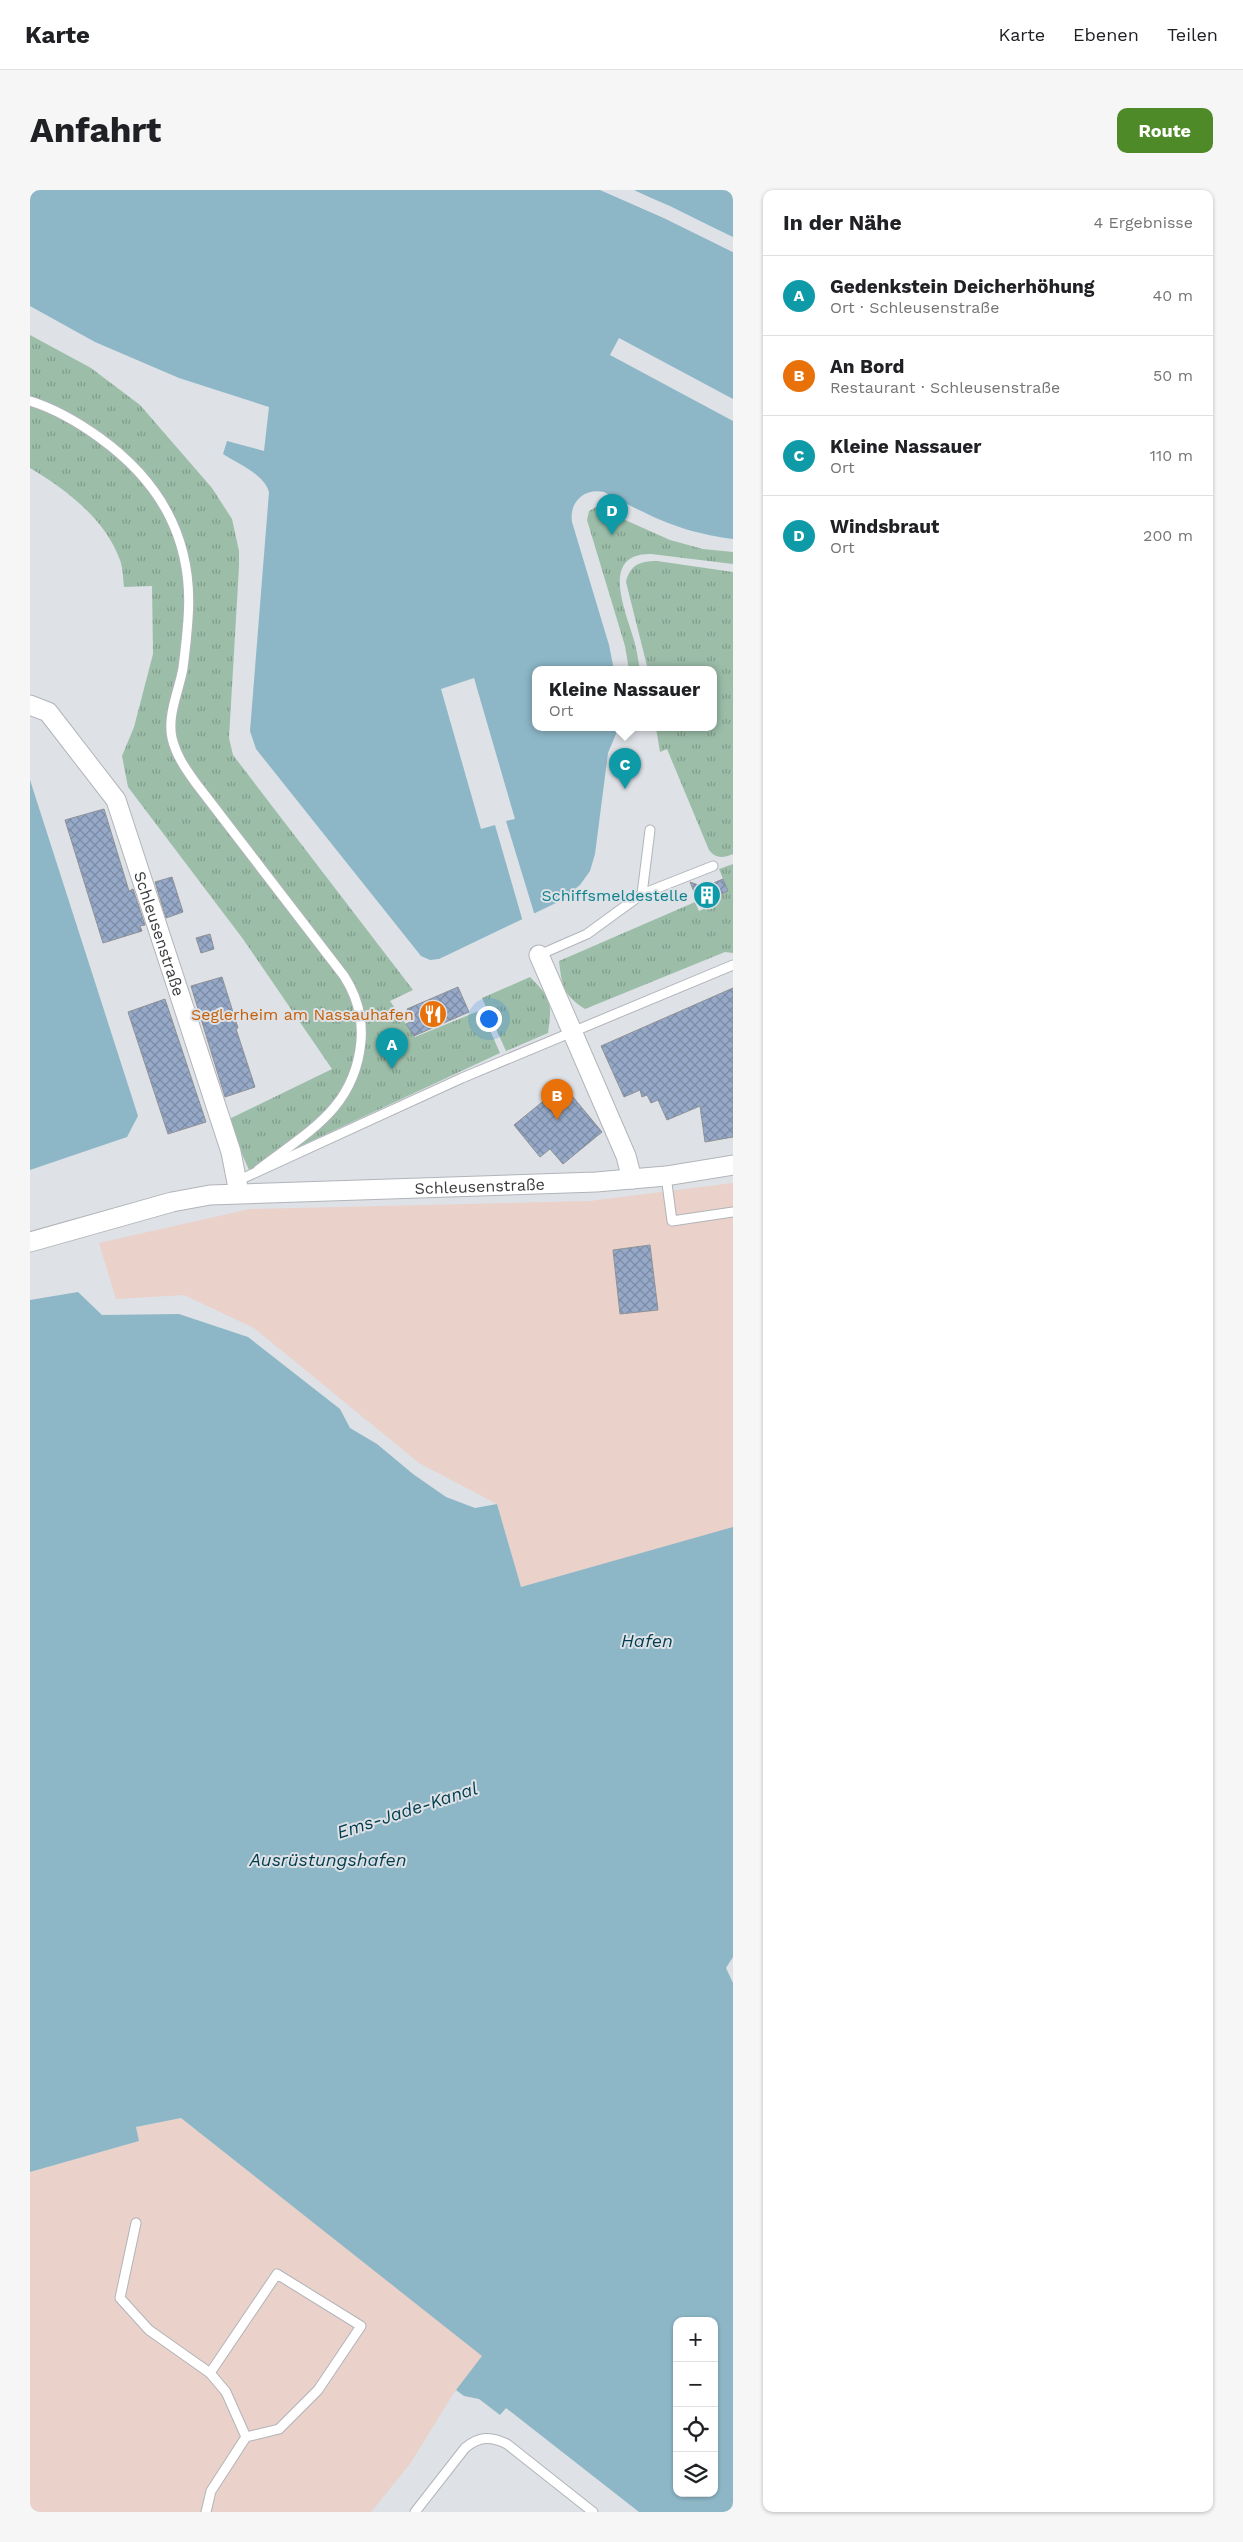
<!DOCTYPE html>
<html lang="de">
<meta charset="utf-8">
<style>
:root{--surface:#fff;--page:#f6f6f6;--text:#202124;--muted:#757577;--line:#e0e0e0;--accent:#4e8a27}
body{margin:0;font-family:"Work Sans",sans-serif;background:var(--page);color:var(--text)}
.controls{position:absolute;right:15px;bottom:15px;display:grid;overflow:hidden;border-radius:10px;box-shadow:0 1px 4px #0004}
.controls button{width:45px;height:45px;display:grid;place-items:center;padding:0;border:0;border-bottom:1px solid var(--line);background:var(--surface);color:var(--text);font:25px sans-serif}
.you{position:absolute;left:458px;top:828px;width:18px;height:18px;margin:-12px;border:4px solid #fff;border-radius:50%;background:#1a73e8;box-shadow:0 0 0 8px #1a73e833}
.badge{display:grid;place-items:center;width:32px;height:32px;border-radius:50%;background:var(--accent);color:#fff;font-size:16px;font-weight:700}
.pin{position:absolute;translate:-50% -41px;filter:drop-shadow(0 1px 2px #0008)}
.pin::after{content:'';position:absolute;top:26px;width:18px;height:15px;background:inherit;clip-path:polygon(0 0,100% 0,50% 100%)}
.popup{position:absolute;left:502px;top:476px;width:185px;height:65px;box-sizing:border-box;display:grid;place-content:center;border-radius:10px;background:var(--surface);filter:drop-shadow(0 1px 4px #0005);font-size:16px;white-space:nowrap;color:var(--muted)}
.popup b{font-size:19px;color:var(--text)}
.popup::after{content:'';position:absolute;left:50%;top:100%;margin-left:-10px;border:10px solid transparent;border-top-color:var(--surface)}
.list{margin:0;padding:0;list-style:none}
h2{display:flex;justify-content:space-between;align-items:center;height:65px;margin:0;padding:0 20px;font-size:21px}
h2 small{font-size:16px;font-weight:400;color:var(--muted)}
.list li{display:grid;grid-template-columns:32px 1fr auto;gap:15px;align-items:center;box-sizing:border-box;height:80px;padding:0 20px;border-top:1px solid var(--line)}
.list b{display:block;font-size:19px;white-space:nowrap}
.list p{margin:0;font-size:16px;white-space:nowrap;color:var(--muted)}
.list em{font-size:16px;font-style:normal;color:var(--muted)}
.icon{flex:none;width:28px;height:28px;fill:none;stroke:currentColor;stroke-width:2;stroke-linecap:round;stroke-linejoin:round}
.map{position:relative;flex:none;width:703px;height:2322px;overflow:hidden;border-radius:10px}
header{display:flex;align-items:center;gap:30px;box-sizing:border-box;height:70px;padding:0 25px;background:var(--surface);border-bottom:1px solid var(--line)}
header strong{font-size:24px}
nav{display:flex;gap:28px;margin-inline-start:auto;font-size:18px}
.intro{display:flex;align-items:center;justify-content:space-between;box-sizing:border-box;height:120px;padding:0 30px}
h1{margin:0;font-size:35px}
.button{padding:12px 22px;border-radius:10px;background:var(--accent);color:#fff;font-size:18px;font-weight:700}
main{display:flex;gap:30px;padding:0 30px}
aside{flex:1;background:var(--surface);border-radius:10px;box-shadow:0 1px 4px #0004}
.map>svg:first-child{display:block}
.industrial{fill:#ead1c9}
.grass{fill:url(#grass-tufts)}
.water{fill:#8db7c7;fill-rule:evenodd}
.pier{fill:#dee1e6}
.building{fill:url(#building-cross-hatch);stroke:#8f9296}
.lines{fill:none;stroke-linecap:round;stroke-linejoin:round}
.service-casing{stroke:#b1b4b9;stroke-width:11}
.minor-casing{stroke:#b1b4b9;stroke-width:21}
.service{stroke:#fff;stroke-width:9}
.minor{stroke:#fff;stroke-width:19}
.labels{text-anchor:middle;dominant-baseline:central;stroke-width:4;stroke-linejoin:round;paint-order:stroke}
.culture-label{font-size:16px;fill:#0d838f;stroke:#dee1e6;text-anchor:end}
.street-label{font-size:16px;fill:#3a3b3d;stroke:#dee1e6}
.food-label{font-size:16px;fill:#c56008;stroke:#dee1e6;text-anchor:end}
.water-label{font-size:18px;font-style:italic;fill:#003e4f;stroke:#dee1e6}
</style>
<header>
<strong>Karte</strong>
<nav><a>Karte</a><a>Ebenen</a><a>Teilen</a></nav>
</header>
<div class="intro"><h1>Anfahrt</h1><a class="button">Route</a></div>
<main>
<div class="map">
<svg width="703" height="2322" viewBox="0 0 703 2322">
<defs>
<pattern id="grass-tufts" width="24" height="20" patternUnits="userSpaceOnUse" patternTransform="scale(1.25)"><rect width="24" height="20" fill="#9cbea9"/><path d="M3 7l-1-3M5 7V3M7 7l1-3M15 17l-1-3M17 17v-4M19 17l1-3" fill="none" stroke="#809c8b"/></pattern>
<pattern id="building-cross-hatch" width="8" height="8" patternUnits="userSpaceOnUse" patternTransform="scale(1.25)"><rect width="8" height="8" fill="#96a9c8"/><path d="M0 0l8 8M0 8l8-8" fill="none" stroke="#7b8ba4"/></pattern>
</defs>
<rect width="100%" height="100%" fill="#dee1e6"/>
<g class="industrial">
<polygon points="703,993 703,1338 491,1397 467,1314 389,1273 224,1138 154,1105 86,1109 69,1053 220,1019 560,1011"/>
<polygon points="151,1928 453,2166 423,2204 380,2274 341,2322 0,2322 0,1982 108,1951 106,1937"/>
</g>
<g class="grass">
<path d="M 0,145 L 61,178 L 110,215 L 182,298 L 202,329 L 209,361 L 209,377 L 199,548 L 203,565 L 383,800 L 360,811 L 385,847 L 451,820 L 470,863 L 219,980 L 197,930 L 302,879 L 213,749 L 98,597 L 92,566 L 104,537 L 123,464 L 122,396 L 94,397 C 93,389 93,378 90,370 C 75,329 37,300 0,278 Z"/>
<path d="M 566,317 L 640,350 L 673,359 L 703,362 L 703,374 L 621,364 C 569,363 596,422 604,450 C 607,460 608,470 610,480 L 599,480 L 595,456 L 557,330 L 559,321 Z"/>
<path d="M 627,371 L 703,382 L 703,664 C 693,668 686,669 679,660 L 637,559 L 630,562 L 626,538 L 684,538 L 684,480 L 618,480 L 596,392 C 600,374 611,371 627,371 Z"/>
<path d="M 703,674 L 703,763 L 695,762 L 555,819 C 533,805 532,796 529,771 L 665,712 L 669,721 L 682,715 L 680,709 L 698,701 L 689,679 Z"/>
<path d="M 500,787 C 522,809 522,813 518,843 L 476,861 L 452,808 Z"/>
</g>
<g class="water">
<path d="M 0,0 L 570,0 L 634,28 L 703,62 L 703,349 C 649,342 622,327 574,302 C 555,298 539,311 542,332 L 579,455 L 584,480 L 506,480 L 506,538 L 588,539 L 578,563 L 565,664 L 560,681 L 550,695 L 528,712 L 409,769 L 400,770 L 391,766 L 226,559 L 220,541 L 239,302 C 234,284 208,274 193,264 L 197,251 L 234,261 L 239,217 L 149,188 L 65,152 L 0,116 Z"/>
<polygon points="604,0 703,0 703,47"/>
<polygon points="0,590 108,926 97,947 0,980"/>
<path d="M 48,1102 L 72,1125 L 149,1124 L 218,1147 L 310,1219 L 320,1238 L 347,1254 L 383,1284 L 416,1307 L 445,1318 L 467,1314 L 491,1397 L 703,1337 L 703,1767 L 696,1778 L 703,1793 L 703,2322 L 609,2322 L 476,2218 L 470,2225 L 449,2209 L 434,2206 L 426,2200 L 452,2166 L 151,1928 L 106,1937 L 109,1951 L 0,1982 L 0,1110 ZM 647,2131 L 684,2131 L 684,2303 L 647,2303 Z"/>
</g>
<g class="pier">
<polygon points="571,0 576,0 635,25 703,59 703,62 634,28"/>
<polygon points="602,0 640,16 694,43 693,45"/>
<polygon points="589,148 703,209 703,231 580,165"/>
<polygon points="444,488 485,629 476,631 505,726 493,732 465,635 451,639 411,499"/>
</g>
<g class="building">
<polygon points="74,619 99,701 103,699 115,735 110,736 112,741 73,753 35,630"/>
<polygon points="142,687 153,722 136,728 125,692"/>
<polygon points="693,689 698,701 669,714 660,692 674,697"/>
<polygon points="180,744 184,759 171,763 166,748"/>
<polygon points="192,787 208,838 206,839 225,897 195,907 161,796"/>
<polygon points="428,797 439,822 384,846 376,834 383,831 377,819"/>
<polygon points="703,798 703,947 675,952 670,916 637,930 628,910 621,913 617,905 612,907 610,900 594,907 571,856"/>
<polygon points="135,809 176,932 138,944 98,822"/>
<polygon points="533,895 572,942 533,974 520,959 510,967 484,935"/>
<polygon points="620,1055 628,1120 590,1124 583,1060"/>
</g>
<g class="lines">
<g class="service-casing">
<g id="service">
<path d="M 0,211 C 26,219 48,232 70,248 C 132,293 164,351 158,429 C 157,445 155,462 153,478 C 149,501 137,525 142,548 C 146,565 155,578 165,592 L 314,786 C 327,806 333,826 331,851 C 325,919 277,942 228,980"/>
<polyline points="612,704 683,676"/>
<polyline points="509,765 557,744 612,704 620,640"/>
<polyline points="636,986 642,1031 703,1022"/>
<polyline points="207,991 432,888 703,775"/>
<polyline points="106,2033 90,2108 119,2140 180,2183"/>
<polyline points="176,2322 181,2301 216,2247 249,2239 288,2200 331,2136 247,2084 180,2183 196,2202 216,2247"/>
<path d="M 385,2322 L 435,2258 C 449,2246 461,2246 477,2254 L 563,2322"/>
</g>
</g>
<g class="minor-casing">
<g id="minor">
<path id="s1" d="M 0,515 L 18,522 L 86,610 L 201,962 L 209,1003"/>
<polyline points="509,765 596,966 602,989"/>
<path id="s2" d="M 0,1052 L 142,1012 L 180,1005 L 566,992 L 636,986 L 703,975"/>
</g>
</g>
<use href="#service" class="service"/>
<use href="#minor" class="minor"/>
</g>
<defs>
<g id="building-disc" transform="scale(1.4375)"><circle r="9.5" fill="#0f9aa8" stroke="#dee1e6"/><path d="M-4-6H4V6H1V3H-1V6H-4ZM-2.5-4.3h1.7v1.8h-1.7ZM.8-4.3h1.7v1.8H.8ZM-2.5-1h1.7V.8h-1.7ZM.8-1h1.7V.8H.8Z" fill="#fff"/></g>
<g id="restaurant-disc" transform="scale(1.4375)"><circle r="9.5" fill="#e8710a" stroke="#dee1e6"/><path d="M-5-6h1v4h1v-4h1v4h1v-4h1v5L-1.5 .5V6h-2V.5L-5-1ZM5-6V6H3V1.5H1.5Q1.5-4 5-6Z" fill="#fff"/></g>
</defs>
<g fill-rule="evenodd">
<use href="#building-disc" x="677" y="705"/>
<use href="#restaurant-disc" x="403" y="824"/>
</g>
<g class="labels">
<g class="culture-label">
<text x="658" y="705">Schiffsmeldestelle</text>
</g>
<g class="street-label">
<text stroke="none"><textPath href="#s1" startOffset="271">Schleusenstraße</textPath></text>
<text stroke="none"><textPath href="#s2" startOffset="456">Schleusenstraße</textPath></text>
</g>
<g class="food-label">
<text x="384" y="824">Seglerheim am Nassauhafen</text>
</g>
<g class="water-label">
<text x="617" y="1450">Hafen</text>
<text transform="translate(377 1620) rotate(-18)">Ems-Jade-Kanal</text>
<text x="298" y="1669">Ausrüstungshafen</text>
</g>
</g>
</svg>
<div class="controls">
<button>+</button>
<button>−</button>
<button><svg class="icon" aria-label="locate" viewBox="0 0 24 24"><circle cx="12" cy="12" r="6"/><path d="M12 2v4M12 18v4M2 12h4M18 12h4"/></svg></button>
<button><svg class="icon" aria-label="layers" viewBox="0 0 24 24"><path d="M12 4l9 5-9 5-9-5zM3 14l9 5 9-5"/></svg></button>
</div>
<div class="you"></div>
<div class="pin badge" style="left:362px;top:879px;background:#0f9aa8">A</div>
<div class="pin badge" style="left:527px;top:930px;background:#e8710a">B</div>
<div class="pin badge" style="left:595px;top:599px;background:#0f9aa8">C</div>
<div class="popup"><b>Kleine Nassauer</b>Ort</div>
<div class="pin badge" style="left:582px;top:345px;background:#0f9aa8">D</div>
</div>
<aside>
<h2>In der Nähe<small>4 Ergebnisse</small></h2>
<ul class="list">
<li><span class="badge" style="background:#0f9aa8">A</span><div><b>Gedenkstein Deicherhöhung</b><p>Ort · Schleusenstraße</p></div><em>40 m</em></li>
<li><span class="badge" style="background:#e8710a">B</span><div><b>An Bord</b><p>Restaurant · Schleusenstraße</p></div><em>50 m</em></li>
<li><span class="badge" style="background:#0f9aa8">C</span><div><b>Kleine Nassauer</b><p>Ort</p></div><em>110 m</em></li>
<li><span class="badge" style="background:#0f9aa8">D</span><div><b>Windsbraut</b><p>Ort</p></div><em>200 m</em></li>
</ul>
</aside>
</main>
